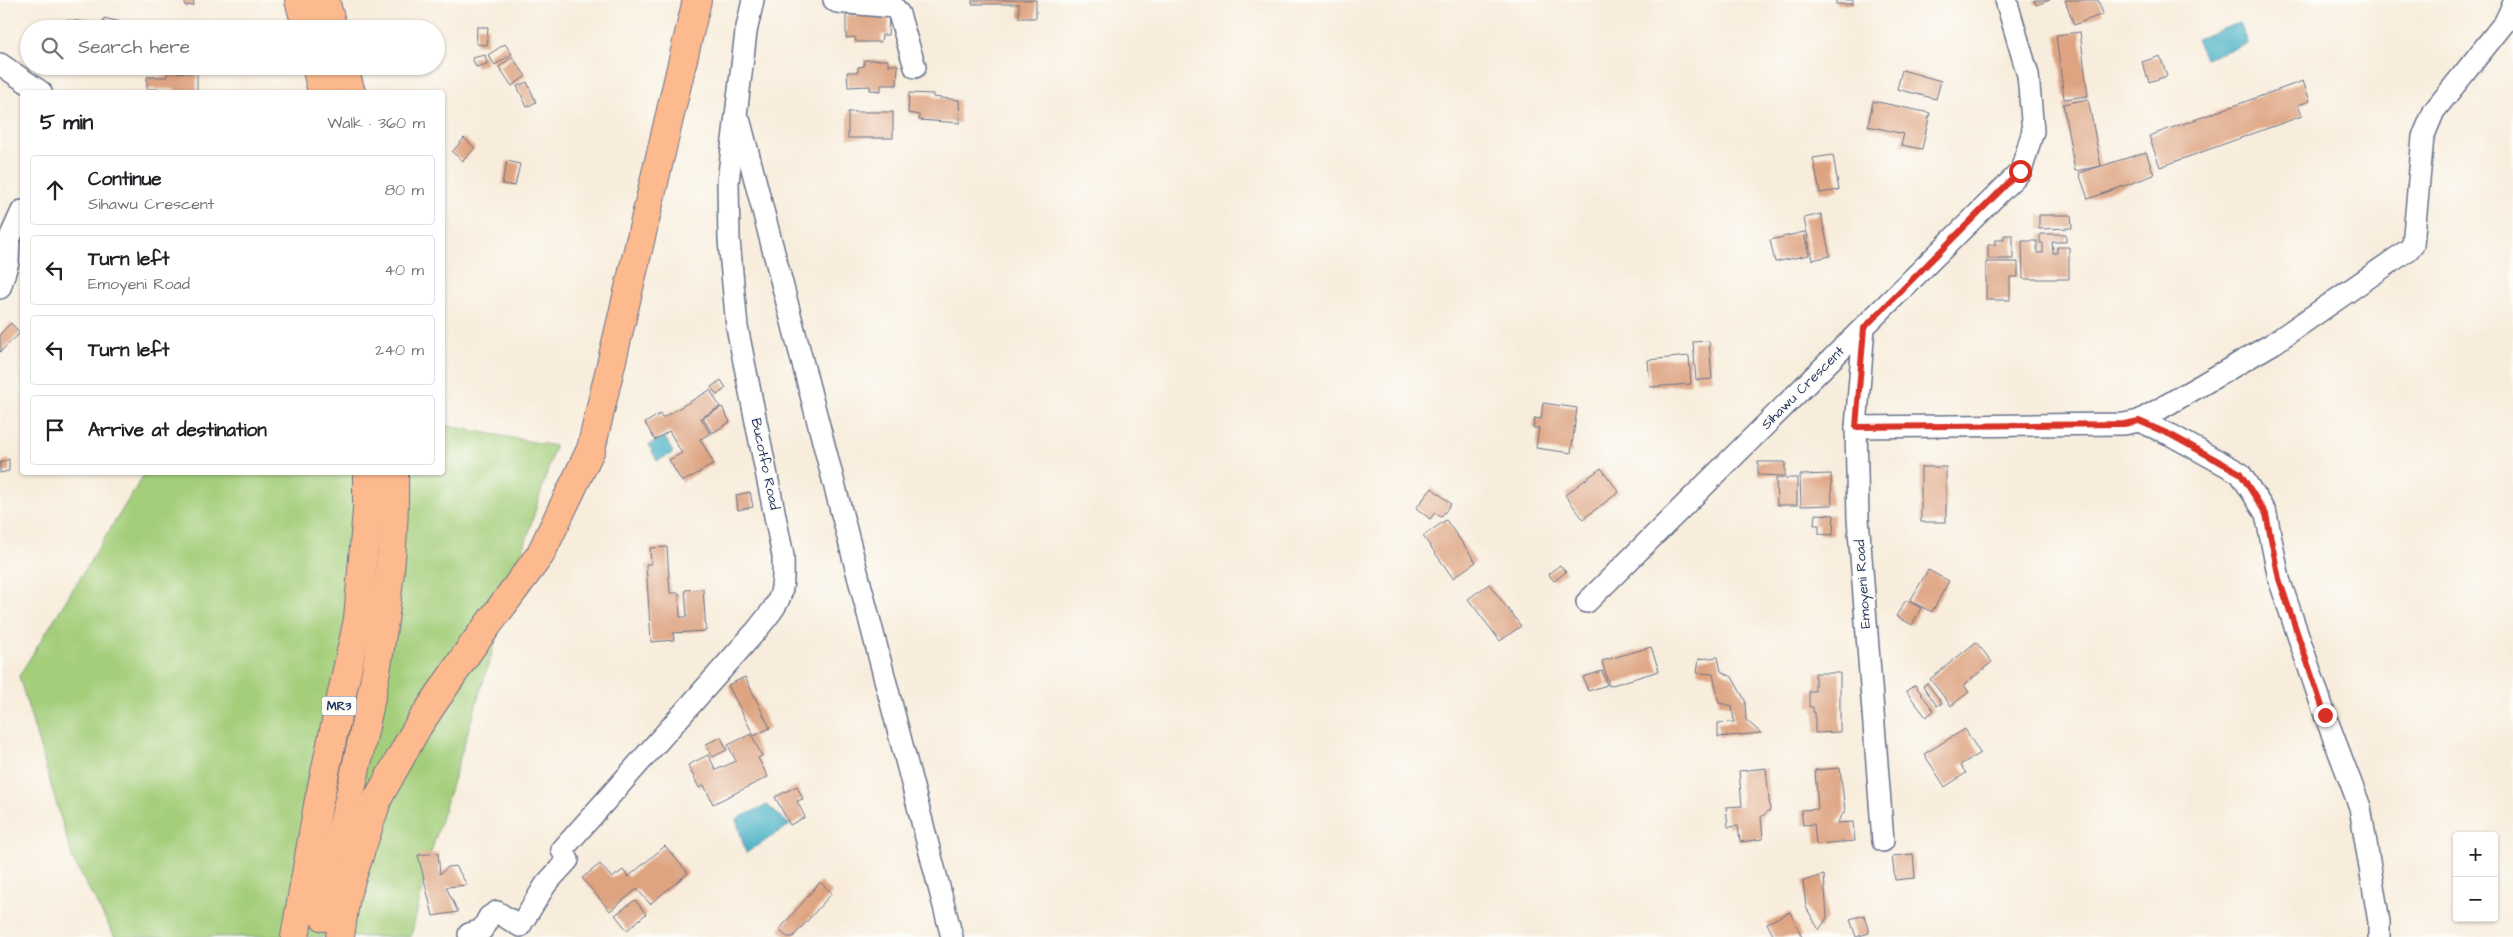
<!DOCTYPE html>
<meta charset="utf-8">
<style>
:root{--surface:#fff;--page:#f2f2f2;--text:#202124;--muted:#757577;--line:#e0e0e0}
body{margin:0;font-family:"Architects Daughter",sans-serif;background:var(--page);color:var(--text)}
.controls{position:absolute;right:15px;bottom:15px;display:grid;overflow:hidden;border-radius:5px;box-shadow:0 1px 4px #0004}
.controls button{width:45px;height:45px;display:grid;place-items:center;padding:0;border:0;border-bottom:1px solid var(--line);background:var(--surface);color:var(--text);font:25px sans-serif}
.stop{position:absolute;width:15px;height:15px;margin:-11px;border:4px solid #d93025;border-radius:50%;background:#fff}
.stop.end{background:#d93025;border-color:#fff;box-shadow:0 1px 5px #0008}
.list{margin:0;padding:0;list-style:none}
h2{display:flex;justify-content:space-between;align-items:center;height:65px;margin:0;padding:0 20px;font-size:21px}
h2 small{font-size:16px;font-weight:400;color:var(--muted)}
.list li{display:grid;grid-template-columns:32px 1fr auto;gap:15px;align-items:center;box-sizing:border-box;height:70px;margin:0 10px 10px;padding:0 10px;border:1px solid var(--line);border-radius:5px}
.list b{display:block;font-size:19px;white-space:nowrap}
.list p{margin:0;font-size:16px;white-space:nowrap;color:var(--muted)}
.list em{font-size:16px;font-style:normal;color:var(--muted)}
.icon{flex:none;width:28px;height:28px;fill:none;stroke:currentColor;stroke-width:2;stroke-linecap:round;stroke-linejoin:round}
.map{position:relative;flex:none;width:2513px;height:937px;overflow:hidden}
.search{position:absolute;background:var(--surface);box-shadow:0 1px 4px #0004;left:20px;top:20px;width:425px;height:55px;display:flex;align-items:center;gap:12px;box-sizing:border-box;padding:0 18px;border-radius:28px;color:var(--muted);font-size:19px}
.panel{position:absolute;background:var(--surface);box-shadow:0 1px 4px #0004;left:20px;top:90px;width:425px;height:385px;border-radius:5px}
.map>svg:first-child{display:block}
.green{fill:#a4ce7a;stroke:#607e6c}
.water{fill:#47b0c5;stroke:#317092}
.building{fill:#dea482}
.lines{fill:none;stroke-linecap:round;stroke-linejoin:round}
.minor-casing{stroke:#68728a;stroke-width:24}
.motorway-casing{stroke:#68728a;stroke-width:30}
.minor{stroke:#fff;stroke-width:21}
.motorway{stroke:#fcba8e;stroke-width:28}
.route{stroke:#d93025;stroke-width:6}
.labels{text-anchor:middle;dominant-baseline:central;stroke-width:4;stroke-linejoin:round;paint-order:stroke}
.shield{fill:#fdfcf7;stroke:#5f6c8c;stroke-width:1}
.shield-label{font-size:12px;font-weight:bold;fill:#1b2f5e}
.street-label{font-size:14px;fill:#1b2f5e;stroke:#fdfcf7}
</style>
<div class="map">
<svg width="2513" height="937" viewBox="0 0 2513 937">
<rect width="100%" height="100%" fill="#fdfcf7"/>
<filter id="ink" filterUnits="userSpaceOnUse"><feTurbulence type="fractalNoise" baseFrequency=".02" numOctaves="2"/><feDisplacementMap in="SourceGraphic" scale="10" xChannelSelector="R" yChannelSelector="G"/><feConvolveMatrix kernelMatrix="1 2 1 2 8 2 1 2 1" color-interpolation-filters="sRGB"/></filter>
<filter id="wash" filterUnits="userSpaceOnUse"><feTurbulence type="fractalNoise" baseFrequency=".0096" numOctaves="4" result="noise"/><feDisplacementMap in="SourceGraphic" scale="20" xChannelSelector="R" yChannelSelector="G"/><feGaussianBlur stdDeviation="1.12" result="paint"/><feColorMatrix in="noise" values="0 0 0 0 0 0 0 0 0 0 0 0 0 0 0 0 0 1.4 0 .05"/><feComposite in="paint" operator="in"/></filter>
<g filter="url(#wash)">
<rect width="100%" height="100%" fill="#f8eddc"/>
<polygon class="green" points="443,425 555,446 430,856 411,937 115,937 73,860 19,676 145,473 442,472"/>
<g class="water">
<polygon points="2239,23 2248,44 2205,58 2196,39"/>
<polygon points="665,437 673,453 657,461 649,445"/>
<polygon points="767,805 790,825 746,853 736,819"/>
</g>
<g id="blocks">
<g class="building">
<polygon points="185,0 193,0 194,5 185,6"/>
<polygon points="972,0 1036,0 1036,18 1019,18 1019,4 972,4"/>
<rect x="1836" y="0" width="17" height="4"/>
<polygon points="2034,0 2050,0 2036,5"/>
<polygon points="2065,0 2098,0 2103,14 2074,25"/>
<polygon points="858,11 889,16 888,35 882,35 881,42 856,42 855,37 846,38 846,15 858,15"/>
<polygon points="104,18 125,23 124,29 102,29"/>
<polygon points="67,20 99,23 97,29 65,29"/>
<polygon points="477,27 488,27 487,45 476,44"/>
<polygon points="2080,32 2088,96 2064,99 2056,35"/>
<polygon points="505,44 512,54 495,65 488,55"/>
<polygon points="485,55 487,64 476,67 472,58"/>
<polygon points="2160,56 2167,76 2149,82 2142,62"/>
<polygon points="512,57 526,76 512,86 499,67"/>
<polygon points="864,60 888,60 888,65 898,65 897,85 881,85 881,91 870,90 870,86 848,87 847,72 858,72 858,67 864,66"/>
<polygon points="1902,70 1941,81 1936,99 1897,89"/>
<polygon points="167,72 197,73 197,92 175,92 175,89 147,89 147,77 167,77"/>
<polygon points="2303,81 2310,101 2298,105 2302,116 2160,167 2149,136"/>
<polygon points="527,82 536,102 527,107 517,86"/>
<polygon points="909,93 933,94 933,97 959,100 960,123 919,120 919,115 908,113"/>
<polygon points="2088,99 2101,166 2075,171 2063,104"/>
<polygon points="1873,101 1930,113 1922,149 1901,145 1904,134 1868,126"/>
<rect x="848" y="112" width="45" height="26"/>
<polygon points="464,138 475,148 463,161 452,152"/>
<polygon points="2146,152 2154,175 2088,199 2079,173"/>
<polygon points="1833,155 1839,190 1820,193 1813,158"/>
<polygon points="507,161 520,164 515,186 502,184"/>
<polygon points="1821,214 1830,256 1812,260 1804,218"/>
<polygon points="2039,215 2071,215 2072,228 2039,229"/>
<polygon points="1804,232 1809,255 1775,262 1770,240"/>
<polygon points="2040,234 2066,234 2066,242 2052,242 2053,253 2057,253 2057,247 2069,247 2069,279 2023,279 2022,241 2037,241 2037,253 2043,253 2043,243 2040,243"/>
<polygon points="2004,235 2013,235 2013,259 1988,259 1988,245 1995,245 1995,240 2004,240"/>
<polygon points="1986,262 2018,262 2018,277 2010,277 2010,300 1986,300"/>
<polygon points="11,323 20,333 0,352 0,334"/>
<polygon points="1709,341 1712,379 1696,380 1693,342"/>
<polygon points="1689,356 1691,384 1650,387 1648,360"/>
<polygon points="721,380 726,388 717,395 711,387"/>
<polygon points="710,390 720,407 701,418 710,434 700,439 714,464 682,482 669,460 682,453 669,431 655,440 645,423 660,414 662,418"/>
<polygon points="1543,403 1577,408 1571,453 1536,448 1539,428 1533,428 1535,418 1541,419"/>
<polygon points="722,407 730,422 712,433 703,418"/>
<polygon points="9,459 9,471 0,473 0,463"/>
<polygon points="1758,462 1785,462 1785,476 1758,475"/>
<rect x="1921" y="467" width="25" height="55"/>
<polygon points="1601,468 1619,492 1583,519 1565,495"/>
<polygon points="1831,474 1832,505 1801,506 1800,475"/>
<polygon points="1776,478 1797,478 1797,505 1777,505"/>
<polygon points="1432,488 1451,504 1441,517 1435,513 1430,519 1416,508"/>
<polygon points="750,492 753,507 738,510 736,495"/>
<polygon points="1815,514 1834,515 1833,535 1819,534 1819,525 1814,525"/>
<polygon points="1446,520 1476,562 1453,578 1423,536"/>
<polygon points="667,547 670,593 679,593 680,617 687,617 685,590 703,589 706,631 673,633 674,640 651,642 646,564 651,564 650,548"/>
<polygon points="1560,565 1566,572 1554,581 1548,574"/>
<polygon points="1928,570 1949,581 1932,612 1910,601"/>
<polygon points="1489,584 1521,626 1500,641 1468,599"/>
<polygon points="1906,600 1921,608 1912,625 1896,616"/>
<polygon points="1976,642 1992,662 1964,685 1969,692 1951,706 1930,679"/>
<polygon points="1651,647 1659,671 1609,686 1602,661"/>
<polygon points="1718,657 1721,671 1732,677 1745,700 1746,720 1761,733 1718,737 1718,723 1734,722 1732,706 1719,703 1713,674 1697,673 1699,659"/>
<polygon points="1602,671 1607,685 1588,691 1583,677"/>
<polygon points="1815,673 1840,673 1840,732 1815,733 1815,712 1813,712 1813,707 1809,707 1809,691 1815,691"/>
<polygon points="745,677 770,728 754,736 728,685"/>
<polygon points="1927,683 1942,703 1937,706 1923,686"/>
<polygon points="1915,685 1934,711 1926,717 1906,691"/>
<polygon points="1965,729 1980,753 1960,765 1966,773 1945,787 1924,754"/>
<polygon points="751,734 762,756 758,758 768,777 713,804 704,785 699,788 688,765 708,755 716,770 736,761 728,745"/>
<polygon points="721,737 727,750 712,757 706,744"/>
<polygon points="1766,768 1770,810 1761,817 1763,839 1740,842 1738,826 1728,827 1726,807 1742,806 1739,771"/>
<polygon points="1840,768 1845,811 1837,823 1853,822 1855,841 1816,844 1814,824 1803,825 1801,810 1818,809 1815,770"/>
<polygon points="797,786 803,799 797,801 805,817 790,825 775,797"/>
<polygon points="665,846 688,873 650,904 637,889 610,911 582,878 600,864 612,878 623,870 628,877"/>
<polygon points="438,853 440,874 448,867 456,866 467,885 446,887 458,912 433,916 418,855"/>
<polygon points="1913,854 1915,878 1895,880 1892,856"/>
<polygon points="1824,875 1827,918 1819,930 1806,907 1803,881"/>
<polygon points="820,882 832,893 793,937 787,937 779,930"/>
<polygon points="635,900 646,914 627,930 615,915"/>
<polygon points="1790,912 1802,937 1774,937 1767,923"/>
<polygon points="1864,915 1869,933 1856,937 1850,919"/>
</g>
</g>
</g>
<g filter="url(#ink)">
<use href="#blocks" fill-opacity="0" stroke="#68728a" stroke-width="1"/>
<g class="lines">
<g class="minor-casing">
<g id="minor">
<polyline points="834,0 837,2 894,7 899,14 915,67"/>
<polyline points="0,64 41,92"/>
<polyline points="740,122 952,937"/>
<polyline points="0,288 8,262 9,240 22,211"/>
<polyline points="1864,327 1856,427 1858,518 1883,841"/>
<polyline points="2139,421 2171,435 2240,473 2266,514 2279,579 2325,715 2360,807 2379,922 2379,937"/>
<polyline points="1856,427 2124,424 2139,421 2274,343 2408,250 2413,245 2423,137 2434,111 2505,22 2513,5"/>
<polyline points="1587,602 2021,171 2033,131 2028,75 2006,0"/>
<path d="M 469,934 L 482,930 L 489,917 L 497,912 L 520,926 L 546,884 L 568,860 L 562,850 L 756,631 C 782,599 784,598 783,556 L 737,327 L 729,240 L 728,182 L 746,32 L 753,0"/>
</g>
</g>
<g class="motorway-casing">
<g id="motorway">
<polyline points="299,0 307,29"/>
<polyline points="325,0 333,29"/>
<polyline points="316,66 322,92"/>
<polyline points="343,66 351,92"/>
<path d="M 324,917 L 325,902 C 357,762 397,618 394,472"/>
<polyline points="295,937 318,805 358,619 367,510 367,472"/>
<polyline points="340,937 346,895 378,798 418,726 470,649 540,555 591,449 697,0"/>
</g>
</g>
<use href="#minor" class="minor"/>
<use href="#motorway" class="motorway"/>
</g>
</g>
<g class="lines" filter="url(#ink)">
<polyline class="route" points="2020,171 1864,328 1856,427 2124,424 2139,421 2171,435 2240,473 2266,514 2279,579 2325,715"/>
</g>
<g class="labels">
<rect class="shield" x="321.5" y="696.5" width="35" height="19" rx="4"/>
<g class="shield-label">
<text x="339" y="706">MR3</text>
</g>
<g class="street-label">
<text transform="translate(1803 388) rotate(-45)">Sihawu Crescent</text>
<text transform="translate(765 464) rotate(78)">Bucotfo Road</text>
<text transform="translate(1863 584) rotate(-94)">Emoyeni Road</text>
</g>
</g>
</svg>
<div class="controls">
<button>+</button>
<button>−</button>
</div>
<div class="stop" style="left:2020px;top:171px"></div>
<div class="stop end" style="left:2325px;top:715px"></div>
<div class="search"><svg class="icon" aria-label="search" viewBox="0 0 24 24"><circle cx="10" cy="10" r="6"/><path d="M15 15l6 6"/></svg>Search here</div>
<section class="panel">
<h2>5 min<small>Walk · 360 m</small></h2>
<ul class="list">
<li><svg class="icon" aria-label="ahead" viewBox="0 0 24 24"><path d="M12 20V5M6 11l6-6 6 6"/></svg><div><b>Continue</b><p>Sihawu Crescent</p></div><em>80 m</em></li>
<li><svg class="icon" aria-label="left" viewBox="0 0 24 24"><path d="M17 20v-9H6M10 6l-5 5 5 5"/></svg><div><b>Turn left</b><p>Emoyeni Road</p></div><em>40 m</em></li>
<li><svg class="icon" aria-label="left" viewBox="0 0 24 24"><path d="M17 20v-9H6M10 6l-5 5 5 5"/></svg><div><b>Turn left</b></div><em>240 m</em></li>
<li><svg class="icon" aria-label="arrive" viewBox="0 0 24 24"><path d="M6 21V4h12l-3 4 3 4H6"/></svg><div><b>Arrive at destination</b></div></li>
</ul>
</section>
</div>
